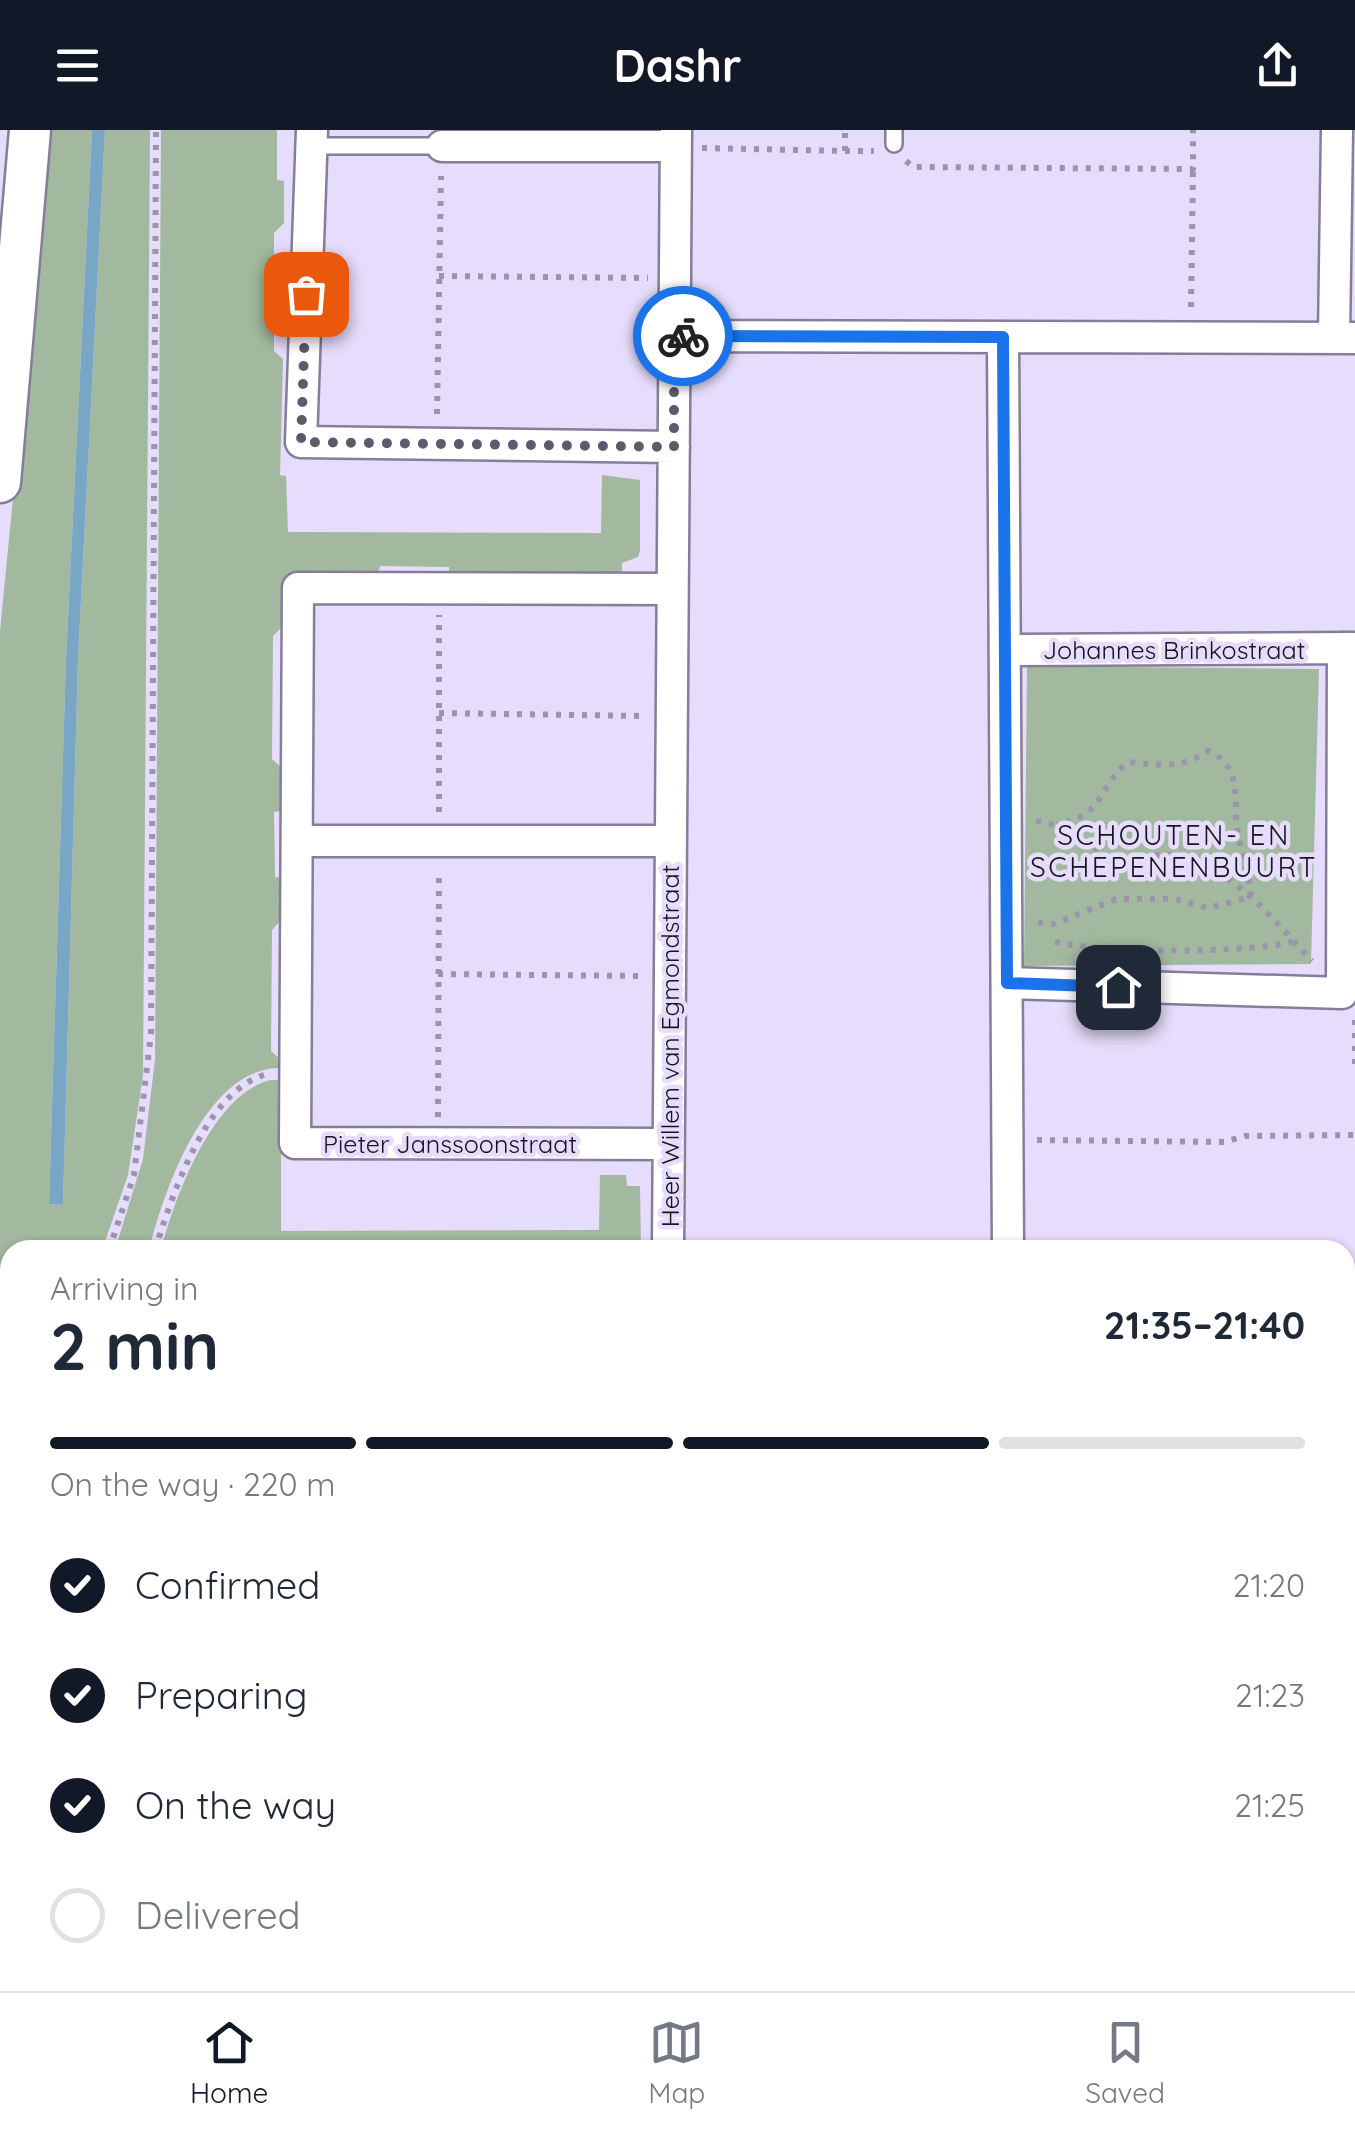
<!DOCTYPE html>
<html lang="en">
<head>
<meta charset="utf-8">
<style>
  body { margin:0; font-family:Quicksand,sans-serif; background:#f2f2f3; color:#1f2937; height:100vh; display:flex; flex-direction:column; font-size:38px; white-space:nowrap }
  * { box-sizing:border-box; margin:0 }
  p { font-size:32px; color:#747a83 }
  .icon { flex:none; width:55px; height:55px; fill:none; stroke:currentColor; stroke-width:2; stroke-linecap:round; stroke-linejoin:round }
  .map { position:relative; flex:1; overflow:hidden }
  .details { position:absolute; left:0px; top:1110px; width:1355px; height:752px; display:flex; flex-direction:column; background:#fff; border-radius:30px 30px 0 0; box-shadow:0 2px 8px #0004 }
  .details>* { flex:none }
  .pin { position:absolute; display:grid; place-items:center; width:85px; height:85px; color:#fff; margin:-42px; border-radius:20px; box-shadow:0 5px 15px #0006 }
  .courier { position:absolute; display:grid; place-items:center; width:100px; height:100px; margin:-50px; border:8px solid #1a73e8; border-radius:50%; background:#fff; color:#222; box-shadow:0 2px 12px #0007 }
  .overview em { font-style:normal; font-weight:800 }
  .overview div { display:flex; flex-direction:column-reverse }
  .overview { display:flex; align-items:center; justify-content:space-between; height:170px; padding:0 50px }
  h1 { font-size:65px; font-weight:800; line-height:75px }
  .bar { display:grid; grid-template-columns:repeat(4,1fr); gap:15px 10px; align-content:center; height:120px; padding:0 50px }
  .bar i { height:12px; border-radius:8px; background:#e0e1e3 }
  .bar .current { background:#111827 }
  .bar p { grid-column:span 4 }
  ol { padding:0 50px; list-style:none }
  li { display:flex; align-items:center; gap:30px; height:110px }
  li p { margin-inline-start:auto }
  li .icon { padding:10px; border-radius:50%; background:#111827; color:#fff; stroke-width:4 }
  li:last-child { color:#747a83 }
  li i { width:55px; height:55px; border:5px solid #e0e1e3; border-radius:50% }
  header { display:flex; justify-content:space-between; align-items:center; height:130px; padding:0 50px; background:#111827; color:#fff; font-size:45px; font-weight:800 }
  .menu { display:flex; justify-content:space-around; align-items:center; height:140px; border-top:2px solid #e0e1e3; background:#fff; font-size:28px; color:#747a83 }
  .menu a { display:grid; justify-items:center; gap:5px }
  .menu .current { color:#111827 }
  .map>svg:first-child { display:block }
  .green { fill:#a2b99f }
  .water { fill:#79a6c4 }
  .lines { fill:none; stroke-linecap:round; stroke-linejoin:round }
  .lane-casing { stroke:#867d99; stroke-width:20 }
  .street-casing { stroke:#867d99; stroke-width:35 }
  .secondary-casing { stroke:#867d99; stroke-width:45 }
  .path { stroke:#9c94ac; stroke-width:6; stroke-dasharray:5 8; stroke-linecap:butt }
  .lane { stroke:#fff; stroke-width:15 }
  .street { stroke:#fff; stroke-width:30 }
  .secondary { stroke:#fff; stroke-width:40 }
  .done { stroke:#5f5a6b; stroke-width:10; stroke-dasharray:0 18 }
  .route { stroke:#1a73e8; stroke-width:12 }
  .labels { text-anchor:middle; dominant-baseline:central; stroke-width:9; stroke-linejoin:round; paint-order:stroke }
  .street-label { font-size:25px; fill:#17141e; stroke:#e6dcfb }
  .neighbourhood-label { font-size:28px; letter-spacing:2.5px; fill:#17141e; stroke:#e6dcfb }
</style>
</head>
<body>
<header><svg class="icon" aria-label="menu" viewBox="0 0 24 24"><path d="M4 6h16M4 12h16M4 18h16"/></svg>Dashr<svg class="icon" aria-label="share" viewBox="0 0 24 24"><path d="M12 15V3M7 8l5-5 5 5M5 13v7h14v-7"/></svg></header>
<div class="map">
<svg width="1355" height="1861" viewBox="0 0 1355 1861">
  <rect width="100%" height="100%" fill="#e6dcfb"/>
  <!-- green -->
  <path class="green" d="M49,0H92L66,529L49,1074L63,1075L78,529L105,0H150L143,945L128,1045L102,1120H10V1297L0,1320V501Z
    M161,0H277V50L284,51V93L274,103V221L283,229L280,345L286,346L288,402L601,403L602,345L640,350V421L638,427L622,433V445L449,444V437L380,436L378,443L293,444L284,450L282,497L273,506L272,629L282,638L281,681L274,682L275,747L281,748V790L272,800L271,921L281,930L280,938C206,938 164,1060 149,1120H115L143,1029L155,929Z
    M1027,536L1319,539L1311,834L1024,836Z
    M270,950H281V1101L599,1100L600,1045H626L627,1056H640L641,1120H161C175,1067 212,965 270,950Z
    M10,1339V1541L0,1559V1362Z
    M10,1567V1852L24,1853L22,1861H0V1585Z
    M1345,1607H1353L1355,1805H1345Z
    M45,1852L152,1853L158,1861H43Z
    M567,1852L570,1861H177L171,1853Z
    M834,1852H1289L1292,1861H829Z
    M579,1853H806L802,1861H582Z"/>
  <!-- water -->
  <path class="water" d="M92,0H105L78,529L63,1075L49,1074L66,529Z"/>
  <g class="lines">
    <defs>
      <path id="lane" d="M894,0V14
        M312,16H442"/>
      <path id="street" d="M312,0L301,312L674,317
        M442,16H676
        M675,206L1355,208
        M1003,207L1008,1120
        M1334,207L1337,0
        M1006,520L1355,518
        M297,711H670
        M1007,853L1342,863L1343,518
        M668,1014L295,1013L298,458L672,459
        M668,1120L676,0
        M1345,1168H1355
        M816,1861L821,1852"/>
      <path id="secondary" d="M0,352L30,0"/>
    </defs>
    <!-- lane casing -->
    <use href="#lane" class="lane-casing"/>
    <!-- street casing -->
    <use href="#street" class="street-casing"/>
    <!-- secondary casing -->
    <use href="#secondary" class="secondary-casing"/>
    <!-- path -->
    <path class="path" d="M702,18L845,21V0
      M845,21H874
      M906,31L913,37L1193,39V0
      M439,146L648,148
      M1191,177L1193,39
      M437,284L441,46
      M439,583L643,586
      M439,682V485
      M1036,691C1068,695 1087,712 1112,731C1133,730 1153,722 1175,726C1233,736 1274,791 1312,831
      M1038,792L1054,794L1116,769H1174L1208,778L1251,767C1249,744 1242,726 1238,704C1232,673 1245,636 1208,621C1181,639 1159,635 1128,632C1099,655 1104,687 1057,694
      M1055,812C1102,823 1248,824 1294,811
      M438,844L642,846
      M1355,890V939
      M438,987L439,740
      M1037,1010L1224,1012L1245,1006L1355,1005
      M109,1120L134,1045L151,904L156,0
      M155,1120C172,1066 205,963 264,945
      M0,1337L10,1317
      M1345,1338H1355
      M0,1562L10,1543
      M1345,1621H1355
      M1345,1811L1355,1813
      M161,1852L166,1861
      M327,1852L337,1861
      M565,1852L573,1861
      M1309,1852L1310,1861
      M58,1861L60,1852"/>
    <!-- lane -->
    <use href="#lane" class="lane"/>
    <!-- street -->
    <use href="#street" class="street"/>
    <!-- secondary -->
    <use href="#secondary" class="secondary"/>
  </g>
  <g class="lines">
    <!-- done -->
    <path class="done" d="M306,164L301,312L674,317V206H683"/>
    <!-- route -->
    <path class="route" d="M683,206L1003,207L1007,853L1118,857"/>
  </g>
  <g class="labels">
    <!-- street labels -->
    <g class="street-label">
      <text x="1174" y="519">Johannes Brinkostraat</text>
      <text transform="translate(669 916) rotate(-90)">Heer Willem van Egmondstraat</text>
      <text x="450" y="1013">Pieter Janssoonstraat</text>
    </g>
    <!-- neighbourhood labels -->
    <g class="neighbourhood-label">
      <text x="1174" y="704">SCHOUTEN- EN<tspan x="1174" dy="32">SCHEPENENBUURT</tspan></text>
    </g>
  </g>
</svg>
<div class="pin" style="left:306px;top:164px;background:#ea580c"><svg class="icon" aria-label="bag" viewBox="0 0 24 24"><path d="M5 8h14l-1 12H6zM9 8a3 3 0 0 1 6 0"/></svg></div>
<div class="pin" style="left:1118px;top:857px;background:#1f2937"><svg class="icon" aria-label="home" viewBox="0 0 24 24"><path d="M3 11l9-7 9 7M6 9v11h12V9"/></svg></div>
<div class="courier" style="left:683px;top:206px"><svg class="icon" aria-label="bike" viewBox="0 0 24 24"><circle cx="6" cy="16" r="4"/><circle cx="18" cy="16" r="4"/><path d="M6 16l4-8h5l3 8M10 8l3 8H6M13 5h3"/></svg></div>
<section class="details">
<div class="overview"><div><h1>2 min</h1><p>Arriving in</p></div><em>21:35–21:40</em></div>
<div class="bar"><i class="current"></i><i class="current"></i><i class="current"></i><i></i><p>On the way · 220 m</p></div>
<ol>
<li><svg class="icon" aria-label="check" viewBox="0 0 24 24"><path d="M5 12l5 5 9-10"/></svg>Confirmed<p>21:20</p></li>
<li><svg class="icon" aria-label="check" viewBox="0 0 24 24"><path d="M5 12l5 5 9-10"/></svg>Preparing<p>21:23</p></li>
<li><svg class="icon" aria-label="check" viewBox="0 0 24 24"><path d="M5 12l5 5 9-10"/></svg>On the way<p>21:25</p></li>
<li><i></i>Delivered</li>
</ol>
</section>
</div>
<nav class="menu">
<a class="current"><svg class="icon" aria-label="home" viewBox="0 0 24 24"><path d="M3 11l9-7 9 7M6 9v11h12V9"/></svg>Home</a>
<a><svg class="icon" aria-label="map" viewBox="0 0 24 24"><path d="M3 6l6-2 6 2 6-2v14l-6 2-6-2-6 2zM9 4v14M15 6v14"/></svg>Map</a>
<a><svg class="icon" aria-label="saved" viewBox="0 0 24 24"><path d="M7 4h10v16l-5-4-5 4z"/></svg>Saved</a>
</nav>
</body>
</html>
